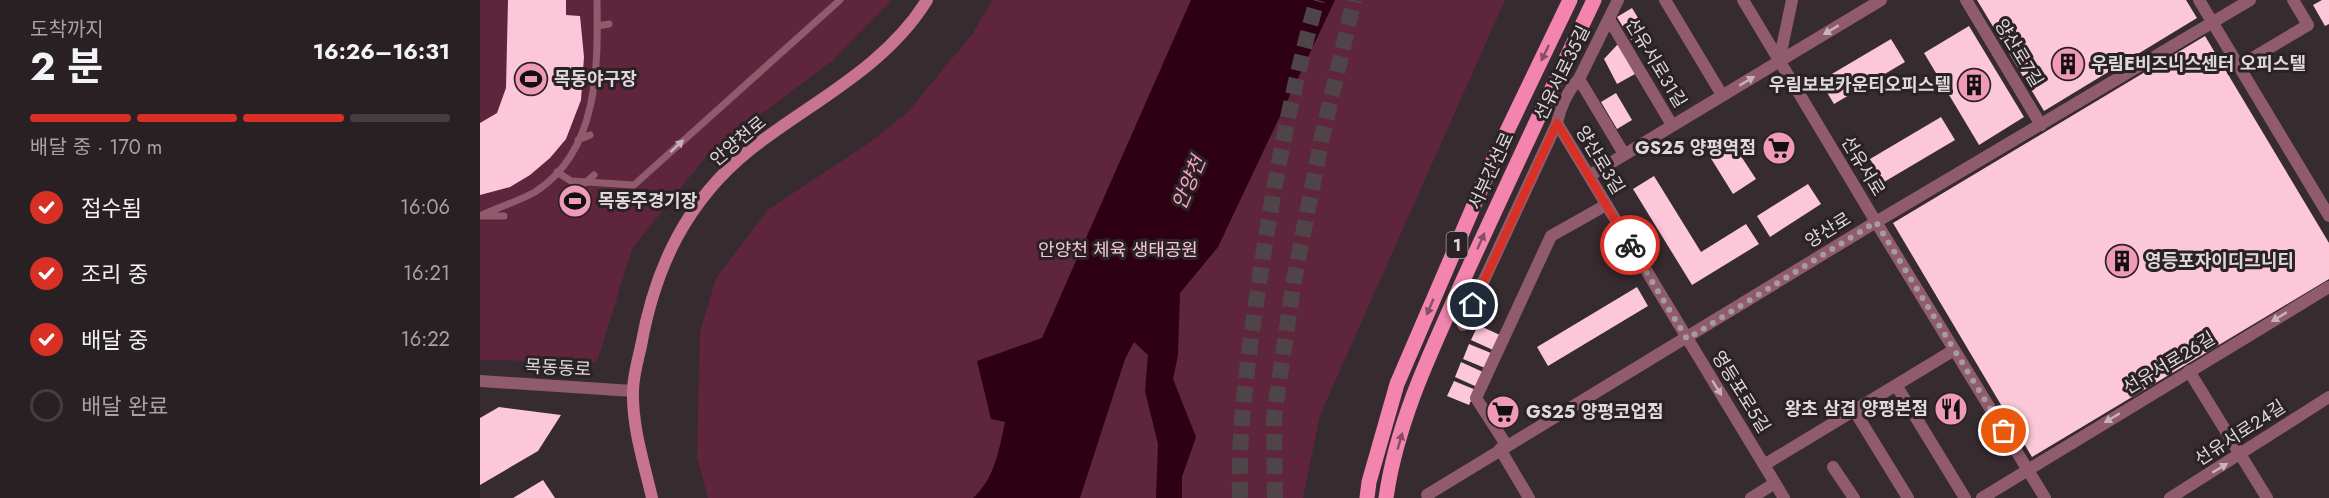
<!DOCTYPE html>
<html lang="ko">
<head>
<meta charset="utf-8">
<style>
  body { margin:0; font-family:Jost,"Noto Sans KR",sans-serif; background:#30282b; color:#f1f3f6; height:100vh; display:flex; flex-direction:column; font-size:22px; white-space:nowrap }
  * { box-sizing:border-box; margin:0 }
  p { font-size:20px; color:#a5a3a6 }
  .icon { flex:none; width:33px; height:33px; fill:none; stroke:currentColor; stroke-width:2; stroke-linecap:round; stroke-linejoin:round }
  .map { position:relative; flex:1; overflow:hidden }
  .details { display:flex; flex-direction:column; background:#282023; width:480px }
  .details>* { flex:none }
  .pin { position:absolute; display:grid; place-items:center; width:51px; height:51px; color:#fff; margin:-26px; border:3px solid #fff; border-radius:50%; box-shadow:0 2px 6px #0007 }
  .courier { position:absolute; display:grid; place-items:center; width:60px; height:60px; margin:-30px; border:4px solid #d93025; border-radius:50%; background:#fff; color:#222; box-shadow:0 2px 8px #0007 }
  .head em { font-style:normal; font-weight:700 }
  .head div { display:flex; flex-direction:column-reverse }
  .head { display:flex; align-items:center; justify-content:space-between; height:102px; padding:0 30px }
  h1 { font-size:39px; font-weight:700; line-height:45px }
  .bar { display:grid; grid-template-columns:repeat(4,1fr); gap:9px 6px; align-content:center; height:72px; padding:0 30px }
  .bar i { height:8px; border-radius:4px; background:#443e41 }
  .bar .selected { background:#d93025 }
  .bar p { grid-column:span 4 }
  ol { padding:0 30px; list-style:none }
  li { display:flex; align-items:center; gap:18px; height:66px }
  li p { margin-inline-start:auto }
  li .icon { padding:6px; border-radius:50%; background:#d93025; color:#fff; stroke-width:4 }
  li:last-child { color:#a5a3a6 }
  li i { width:33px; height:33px; border:3px solid #443e41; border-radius:50% }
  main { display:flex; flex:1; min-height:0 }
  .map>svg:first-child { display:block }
  .green { fill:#5f253c }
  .water { fill:#2d0013 }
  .building { fill:#fcc7d8 }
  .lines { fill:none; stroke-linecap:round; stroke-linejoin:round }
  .trunk-tunnel { stroke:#4f4549; stroke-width:16; stroke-dasharray:16 8; stroke-linecap:butt }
  .service { stroke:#915b6e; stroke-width:7 }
  .minor { stroke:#915b6e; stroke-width:12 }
  .tertiary { stroke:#915b6e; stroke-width:12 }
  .secondary { stroke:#c87391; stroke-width:12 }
  .primary { stroke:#f384ad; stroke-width:15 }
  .oneway { fill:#c8b3ba }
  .oneway2 { fill:#854e62 }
  .done { stroke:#a49c9f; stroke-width:6; stroke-dasharray:0 10.8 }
  .route { stroke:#d93025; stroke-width:8 }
  .labels { text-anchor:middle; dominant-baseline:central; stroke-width:6; stroke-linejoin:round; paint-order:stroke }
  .shield { fill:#2b2225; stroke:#a9a2a4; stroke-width:1.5 }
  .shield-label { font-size:16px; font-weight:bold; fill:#dfd9db }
  .street-label { font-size:18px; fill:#dfd9db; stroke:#2b2225 }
  .poi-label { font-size:18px; font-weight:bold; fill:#dfd9db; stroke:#2b2225; text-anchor:start }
  .park-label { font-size:18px; fill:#f4c7d5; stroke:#2b2225 }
  .water-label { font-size:20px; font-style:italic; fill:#faa3c1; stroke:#2b2225 }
</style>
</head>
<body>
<main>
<section class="details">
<div class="head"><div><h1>2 분</h1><p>도착까지</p></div><em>16:26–16:31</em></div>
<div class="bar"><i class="selected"></i><i class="selected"></i><i class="selected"></i><i></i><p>배달 중 · 170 m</p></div>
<ol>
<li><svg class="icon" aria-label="check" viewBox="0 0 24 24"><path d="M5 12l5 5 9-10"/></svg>접수됨<p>16:06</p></li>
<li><svg class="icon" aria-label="check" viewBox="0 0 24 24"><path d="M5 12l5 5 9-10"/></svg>조리 중<p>16:21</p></li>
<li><svg class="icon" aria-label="check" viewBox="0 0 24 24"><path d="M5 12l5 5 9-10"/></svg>배달 중<p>16:22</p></li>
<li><i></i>배달 완료</li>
</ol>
</section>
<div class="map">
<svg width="1849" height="498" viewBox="0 0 1849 498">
  <rect width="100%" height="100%" fill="#362b2f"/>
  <!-- green -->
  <path class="green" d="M0,0H412L353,60L228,154L152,249L117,362L0,360Z
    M512,0H1025L840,415L823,498H228L217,457L220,332L236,278L289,209L386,145L427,113L493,33Z"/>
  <!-- water -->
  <path class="water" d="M711,0H855L738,247L700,293L698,355L693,379L716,437L702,477V498H676L678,444L665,391L668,355L654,342L645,359L600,498H493C515,478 519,450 525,422L511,419L497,361L562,338Z"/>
  <!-- building -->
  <path class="building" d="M28,0H86V15L100,16L104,57L101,100L86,139L70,158L50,175L30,187L0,195V123L17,113L26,88Z
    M1497,0H1706L1717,18L1564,111Z
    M1842,0H1849V24L1845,26L1833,5Z
    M1152,8L1166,31L1151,40L1137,17Z
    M1489,26L1544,117L1499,145L1444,53Z
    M1725,36L1849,243V279L1552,457L1413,223Z
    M1411,39L1425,62L1354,104L1340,81Z
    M1138,44L1155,74L1137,84L1124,59Z
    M1136,93L1152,120L1137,129L1121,102Z
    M1461,117L1475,140L1404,182L1390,159Z
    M1249,138L1276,179L1253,194L1227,152Z
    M1174,176L1221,252L1266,224L1279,244L1212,285L1153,189Z
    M1328,184L1341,204L1290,237L1277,216Z
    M1157,287L1168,306L1068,366L1057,347Z
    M998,325L1020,335L1013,350L991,340Z
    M989,344L1011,353L1005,368L983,359Z
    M981,362L1003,372L997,387L975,377Z
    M974,381L996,390L989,405L967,396Z
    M19,407L81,415L58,451L0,485V418Z
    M63,480L75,498H33Z"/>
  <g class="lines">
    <!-- trunk-tunnel -->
    <path class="trunk-tunnel" d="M760,498C758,423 769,350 780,276C794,183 811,91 837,0
      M795,498L794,416L814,280L842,137L874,0"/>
    <!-- service -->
    <path class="service" d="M117,26L129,24
      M98,140L110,135
      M77,172L91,181L154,185L360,0
      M105,183L114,175
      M0,216C18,207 37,202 55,192C119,151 118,67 117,0
      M3,216H24"/>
    <!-- minor -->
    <path class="minor" d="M1185,0L1242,95
      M1263,0L1396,222
      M1486,0L1561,125
      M1719,0L1849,216
      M1129,19L1192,125
      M1299,62L1312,0
      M1759,66L1828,25L1813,0
      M1099,79L1144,154
      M1077,123L1304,498
      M1109,176L1401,0
      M983,325L1077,123C1080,108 1088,90 1099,79L1138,0
      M1709,371L1787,498
      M1416,385L1485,498
      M1374,410L1428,498
      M1027,446L996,398L1071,236L1126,205
      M1020,449L1049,498
      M1284,465L1474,350
      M1353,467L1374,498
      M1271,498L1295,483
      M1502,498L1849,287
      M1690,498L1849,397"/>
    <!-- tertiary -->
    <path class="tertiary" d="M1396,222L1565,498
      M0,381L153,391
      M947,495L1396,222L1770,0"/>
    <!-- secondary -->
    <path class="secondary" d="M172,498C164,463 152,427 153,391C153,376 158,360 161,346C175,267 207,200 271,149C331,102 405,68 447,0"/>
    <!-- primary -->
    <path class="primary" d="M887,498L889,482L917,384L1016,154L1090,0
      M906,498C917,420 953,347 985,276C1027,184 1070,92 1114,0"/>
  </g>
  <!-- one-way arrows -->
  <defs><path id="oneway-solid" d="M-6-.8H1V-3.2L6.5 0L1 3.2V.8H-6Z" transform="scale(1.5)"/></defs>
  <g class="oneway">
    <use href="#oneway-solid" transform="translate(1351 30) rotate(149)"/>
    <use href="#oneway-solid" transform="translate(1267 81) rotate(-31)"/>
    <use href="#oneway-solid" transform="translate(197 146) rotate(-43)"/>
    <use href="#oneway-solid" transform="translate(1799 317) rotate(149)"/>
    <use href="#oneway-solid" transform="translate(1237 388) rotate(58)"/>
    <use href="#oneway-solid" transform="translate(1632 418) rotate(149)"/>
    <use href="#oneway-solid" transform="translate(1740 468) rotate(-31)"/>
  </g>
  <g class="oneway2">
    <use href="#oneway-solid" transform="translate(1065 53) rotate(116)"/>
    <use href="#oneway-solid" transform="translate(1001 241) rotate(-66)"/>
    <use href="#oneway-solid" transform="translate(950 307) rotate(113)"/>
    <use href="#oneway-solid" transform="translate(920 441) rotate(-74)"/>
  </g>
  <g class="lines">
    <!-- done -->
    <path class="done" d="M1150,245L1207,339L1396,222L1524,431"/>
    <!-- route -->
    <path class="route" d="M993,305L1077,123L1150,245"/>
  </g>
  <!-- icons -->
  <defs>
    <symbol id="building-disc" viewBox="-11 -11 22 22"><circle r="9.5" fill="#f09ab7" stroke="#2b2225"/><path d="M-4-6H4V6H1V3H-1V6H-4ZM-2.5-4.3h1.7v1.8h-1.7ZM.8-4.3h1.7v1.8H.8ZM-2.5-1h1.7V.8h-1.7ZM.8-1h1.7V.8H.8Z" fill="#111"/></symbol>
    <symbol id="stadium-disc" viewBox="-11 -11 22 22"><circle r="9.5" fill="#f09ab7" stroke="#2b2225"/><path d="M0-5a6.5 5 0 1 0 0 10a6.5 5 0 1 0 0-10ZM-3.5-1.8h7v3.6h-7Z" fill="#111"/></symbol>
    <symbol id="supermarket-disc" viewBox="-11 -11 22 22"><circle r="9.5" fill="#f09ab7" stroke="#2b2225"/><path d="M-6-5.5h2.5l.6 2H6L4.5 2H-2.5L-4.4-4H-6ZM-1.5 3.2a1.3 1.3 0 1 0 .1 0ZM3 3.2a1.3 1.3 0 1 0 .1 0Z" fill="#111"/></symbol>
    <symbol id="restaurant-disc" viewBox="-11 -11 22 22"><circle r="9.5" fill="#f09ab7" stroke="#2b2225"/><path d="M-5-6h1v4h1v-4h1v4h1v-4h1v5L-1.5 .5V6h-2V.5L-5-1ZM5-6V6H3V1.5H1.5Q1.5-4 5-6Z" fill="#111"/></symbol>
  </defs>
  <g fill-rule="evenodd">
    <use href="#building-disc" x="1569" y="45" width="38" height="38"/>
    <use href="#stadium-disc" x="32" y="60" width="38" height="38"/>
    <use href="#building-disc" x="1475" y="66" width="38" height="38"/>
    <use href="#supermarket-disc" x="1280" y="129" width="38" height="38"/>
    <use href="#stadium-disc" x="76" y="182" width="38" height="38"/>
    <use href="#building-disc" x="1623" y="242" width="38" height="38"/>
    <use href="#restaurant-disc" x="1452" y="390" width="38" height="38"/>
    <use href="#supermarket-disc" x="1004" y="393" width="38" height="38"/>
  </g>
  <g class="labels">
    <!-- shield labels -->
    <rect class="shield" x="966.5" y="232" width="21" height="26" rx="4.5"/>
    <g class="shield-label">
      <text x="977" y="245">1</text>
    </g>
    <!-- street labels -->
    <g class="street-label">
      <text transform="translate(1539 53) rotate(59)">양산로7길</text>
      <text transform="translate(1176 63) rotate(59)">선유서로31길</text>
      <text transform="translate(1082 73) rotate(-64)">선유서로35길</text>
      <text transform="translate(258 141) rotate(-40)">안양천로</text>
      <text transform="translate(1120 160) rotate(59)">양산로3길</text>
      <text transform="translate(1383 166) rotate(59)">선유서로</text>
      <text transform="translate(1011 171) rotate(-65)">서부간선로</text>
      <text transform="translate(1348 230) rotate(-32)">양산로</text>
      <text transform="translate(1689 363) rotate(-31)">선유서로26길</text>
      <text transform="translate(78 368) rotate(3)">목동동로</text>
      <text transform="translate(1261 392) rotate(58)">영등포로5길</text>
      <text transform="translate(1760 433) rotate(-33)">선유서로24길</text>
    </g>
    <!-- poi labels -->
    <g class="poi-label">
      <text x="1611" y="64">우림E비즈니스센터 오피스텔</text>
      <text x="74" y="79">목동야구장</text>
      <text x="1471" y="85" text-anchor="end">우림보보카운티오피스텔</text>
      <text x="1276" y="148" text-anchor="end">GS25 양평역점</text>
      <text x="118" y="201">목동주경기장</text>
      <text x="1665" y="261">영등포자이디그니티</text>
      <text x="1448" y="409" text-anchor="end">왕초 삼겹 양평본점</text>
      <text x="1046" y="412">GS25 양평코업점</text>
    </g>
    <!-- park labels -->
    <g class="park-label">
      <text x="638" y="250">안양천 체육 생태공원</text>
    </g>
    <!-- water labels -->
    <g class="water-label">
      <text transform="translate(709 183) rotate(-67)">안양천</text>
    </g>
  </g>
</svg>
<div class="pin" style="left:1524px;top:431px;background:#ea580c"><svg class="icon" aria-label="bag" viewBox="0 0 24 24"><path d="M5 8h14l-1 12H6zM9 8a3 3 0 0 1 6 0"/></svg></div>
<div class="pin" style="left:993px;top:305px;background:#1f2937"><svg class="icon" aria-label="home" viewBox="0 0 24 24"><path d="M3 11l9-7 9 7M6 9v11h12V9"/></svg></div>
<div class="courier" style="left:1150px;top:245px"><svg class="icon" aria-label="bike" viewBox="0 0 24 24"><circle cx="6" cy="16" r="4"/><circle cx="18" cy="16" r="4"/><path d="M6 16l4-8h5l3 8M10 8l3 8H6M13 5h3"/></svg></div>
</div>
</main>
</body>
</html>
